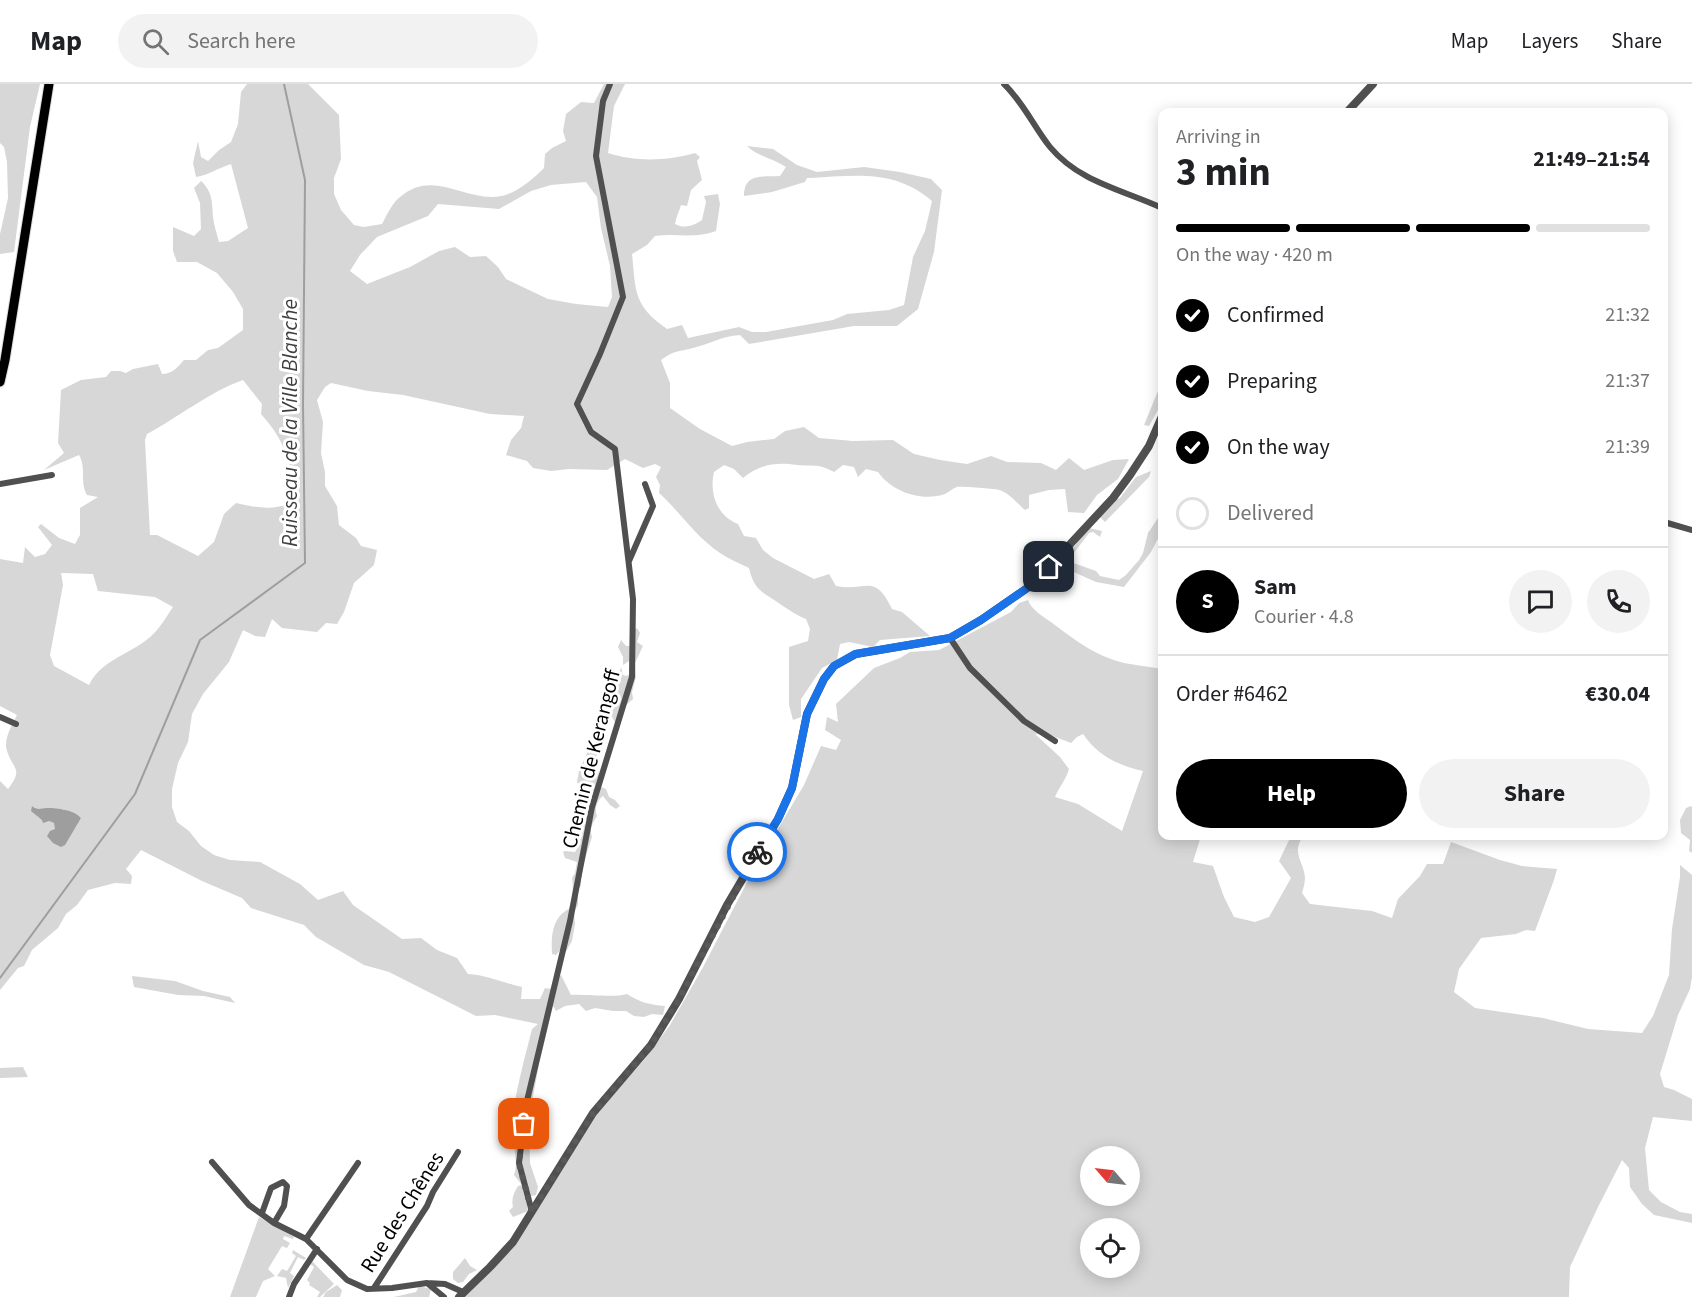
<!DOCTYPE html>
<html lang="en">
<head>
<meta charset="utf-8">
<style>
  body { margin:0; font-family:"Source Sans 3",sans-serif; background:#f2f2f2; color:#202124; height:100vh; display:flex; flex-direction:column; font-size:22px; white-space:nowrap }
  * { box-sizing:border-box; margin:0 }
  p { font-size:20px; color:#757577 }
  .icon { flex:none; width:33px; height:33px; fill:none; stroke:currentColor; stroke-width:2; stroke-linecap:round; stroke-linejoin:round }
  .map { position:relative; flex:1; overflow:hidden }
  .panel { position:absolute; left:1158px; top:24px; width:510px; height:732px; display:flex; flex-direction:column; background:#fff; border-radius:12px; box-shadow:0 3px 15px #0003 }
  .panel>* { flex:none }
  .needle { width:39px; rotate:298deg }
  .fabs { position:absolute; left:1080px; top:1062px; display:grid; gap:12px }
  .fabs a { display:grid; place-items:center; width:60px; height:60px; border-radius:50%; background:#fff; box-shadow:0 3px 15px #0003; font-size:30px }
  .pin { position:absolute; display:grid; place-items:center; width:51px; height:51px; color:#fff; margin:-26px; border-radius:12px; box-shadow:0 3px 9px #0006 }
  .courier { position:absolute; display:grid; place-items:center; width:60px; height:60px; margin:-30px; border:4px solid #1a73e8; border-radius:50%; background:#fff; color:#222; box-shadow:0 2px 8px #0007 }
  .overview em { font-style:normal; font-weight:700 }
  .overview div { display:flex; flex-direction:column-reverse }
  .overview { display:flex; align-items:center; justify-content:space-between; height:102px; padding:0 18px }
  h1 { font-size:39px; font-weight:700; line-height:45px }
  .bar { display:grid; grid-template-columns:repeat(4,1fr); gap:9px 6px; align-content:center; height:72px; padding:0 18px }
  .bar i { height:8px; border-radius:4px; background:#e0e0e0 }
  .bar .active { background:#000 }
  .bar p { grid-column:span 4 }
  .line { display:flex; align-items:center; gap:15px; padding:0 18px; border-top:2px solid #e0e0e0 }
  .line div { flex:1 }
  .round { display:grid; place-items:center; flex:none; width:63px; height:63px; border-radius:32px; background:#f2f2f2 }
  ol { padding:0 18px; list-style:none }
  li { display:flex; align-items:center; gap:18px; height:66px }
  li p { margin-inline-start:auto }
  li .icon { padding:6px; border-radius:50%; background:#000; color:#fff; stroke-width:4 }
  li:last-child { color:#757577 }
  li i { width:33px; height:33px; border:3px solid #e0e0e0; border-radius:50% }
  .primary-button { display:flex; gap:12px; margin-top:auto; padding:12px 18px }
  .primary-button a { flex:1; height:69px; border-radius:36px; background:#000; color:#fff; font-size:24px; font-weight:700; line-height:69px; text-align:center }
  .primary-button a+a { background:#f2f2f2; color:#202124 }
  header { display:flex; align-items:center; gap:36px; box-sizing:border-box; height:84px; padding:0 30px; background:#fff; border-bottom:2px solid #e0e0e0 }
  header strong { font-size:28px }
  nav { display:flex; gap:33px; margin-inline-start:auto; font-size:21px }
  .search { width:420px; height:54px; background:#f2f2f2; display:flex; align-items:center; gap:15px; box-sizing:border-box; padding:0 21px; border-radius:33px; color:#757577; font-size:22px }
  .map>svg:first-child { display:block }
  .green { fill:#d7d7d7; fill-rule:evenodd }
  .water { fill:#9e9e9e }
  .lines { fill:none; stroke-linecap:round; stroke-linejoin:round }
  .stream { stroke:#9e9e9e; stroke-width:2 }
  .primary-casing { stroke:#dbdbdb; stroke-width:11 }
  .minor { stroke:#505050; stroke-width:6 }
  .tertiary { stroke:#505050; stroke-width:8 }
  .primary { stroke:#000; stroke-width:9 }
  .done { stroke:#595959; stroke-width:6; stroke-dasharray:0 10.8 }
  .route { stroke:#1a73e8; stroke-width:8 }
  .labels { text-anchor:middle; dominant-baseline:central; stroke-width:6; stroke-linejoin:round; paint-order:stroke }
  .street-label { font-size:21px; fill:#000; stroke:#fff }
  .water-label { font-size:22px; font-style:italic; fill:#3f3f3f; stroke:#fff }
</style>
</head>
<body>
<header>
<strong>Map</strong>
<div class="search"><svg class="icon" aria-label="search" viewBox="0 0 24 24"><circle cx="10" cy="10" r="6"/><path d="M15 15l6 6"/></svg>Search here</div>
<nav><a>Map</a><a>Layers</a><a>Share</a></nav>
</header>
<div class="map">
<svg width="1692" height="1213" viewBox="0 0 1692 1213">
  <rect width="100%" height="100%" fill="#fff"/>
  <!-- green -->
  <path class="green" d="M0,0H40L30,43L14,168L0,170V150L8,114L7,78L4,63L0,59Z
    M247,0H308L339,31L341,75L334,94V110L341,126L354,141L364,143L382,140C387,131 392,119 400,113C434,84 465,119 502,112C518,108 532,96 544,84L545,70L552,64L566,57L563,47L566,30L581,18L594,19L604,0H625L614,22L608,69C635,78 668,77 695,69L700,73L697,77L702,96L691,106L687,122L681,121C679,128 676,133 675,140C685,145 693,142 702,136L706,118L704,112L718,110L720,120L716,147C695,155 676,149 655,152L647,161L632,170C636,208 633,221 667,245L682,241L688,254L739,243L752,248H766L833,236L847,230L889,226L904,221L913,173L925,147L932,117C894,84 854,92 807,94L805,98L772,108L744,112C744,89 762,93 780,92L786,83C774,75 757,72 747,62L773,65L797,81L817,88L864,83L900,88L931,95L942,106L934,168L918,225L897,242H854L749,260L740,251C721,252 710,260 693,264C678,268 675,266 661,276L670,299V324L700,345L732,362L747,358L774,355L785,347L804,343L819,354L853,357L893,356L914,370L940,376L967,380L991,372L1007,378L1041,379L1056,386L1069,374L1084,386L1113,376L1129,375L1118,395L1097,411L1084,429L1068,428L1065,405L1049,406L1029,411V424L1025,426C1018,420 1008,408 999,406C996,405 959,402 957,403C953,404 949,408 945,410C922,418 892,408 878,388L866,385L858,393L854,383L843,381L834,388C818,379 815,383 797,381C776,378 760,380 743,394L734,385L724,381L714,388C709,409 717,432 738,440L744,452L756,454L763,466L773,474L814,495L829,490L836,502C867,508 874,488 892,525L902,528L930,552L880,556L873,563L849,558L840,560L837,576L822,584L801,615V633L793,636L789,621V563L808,557L810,545L806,535C796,531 789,526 780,520C762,508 754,506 749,484C739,479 729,475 720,469C696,453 680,428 659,409L660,401L656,393L661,383L655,380L643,384L625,375L607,386L569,385L551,387L533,384L527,377L506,371L511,356L521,344L524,332L490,330L403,311L368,307L331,299L325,303L317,316L323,338L321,369L325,388V402L337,422L339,441L356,454L361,462L377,466L374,481L354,499L344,528L337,540L326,539L317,548L282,544L272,535L265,553L255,552L243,546L229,578L203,610L192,630L188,658L178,679L172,705V723L177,738L189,747L201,762L214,771L230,776L260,778L300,800L318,816L343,807L353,821L402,855L421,854L437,866L457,874L468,890C487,891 503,899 522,903L521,915H540L545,904L550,905L561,891L571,911C586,910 616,914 627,910C639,918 650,921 665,922L663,931L652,930L644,933L634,932L626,927H613L595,924L586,927L579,920L565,922L556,927L553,922L539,980L529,1035L530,1079L538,1103L536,1111L531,1112L527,1121L528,1127L513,1133L509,1127L513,1123C511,1115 514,1108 518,1102L522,1101L514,1091C520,1074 510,1057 512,1040C515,1008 524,977 532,945L538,940L495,931L476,932L389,888L364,881L316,853L304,841L251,824L242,814L202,797L141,766L126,785L132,792L131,800L115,799L88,806L77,821L66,830L58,844L32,866L24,882L18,884L0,906V697L8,705C24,684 13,686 7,667C3,656 12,641 17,631L0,622V475L23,479L25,463L35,473L45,470L52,461L38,443L41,440L59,454L75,460L80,451V424L98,413L87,411C79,397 87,385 79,371L44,386L64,369L58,359L61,306L81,296L106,293L111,287H120L126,289L133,285L158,280L162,290C172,290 178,283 184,276H196L208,266L218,264L243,246V225L233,208L217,189L197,178H177L173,167V143L194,152L201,145L200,119L194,104L201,97C213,108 212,119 213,133C214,142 217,150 219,158L228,157L248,144L231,80C218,84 209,91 196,93L193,79L198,57L201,73L208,77L219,66L231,58L238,40L241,8ZM586,98L597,113L601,144L610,182L612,213L608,223L576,220L548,215L506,195L498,183L486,172L470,173L455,163L439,167L410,183L367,200L350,187L360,171L377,153L428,132L438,120L499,125L531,107L551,101ZM243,296L262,320L261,330C286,358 293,381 293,418C272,427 259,424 236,419L224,430L214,458L198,472L157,451H150L145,356L147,350C179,333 209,308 243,296ZM61,489L93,490L98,507L155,513L173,523C165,535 157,549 145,557C125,572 101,577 89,601L54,582L50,571L63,501ZM32,722L37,725H63L81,734L77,739L55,745V739L38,733Z
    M1162,297V319L1149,342L1144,341Z
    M1151,387L1149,393L1105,438L1100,433L1115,416L1120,414L1136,393Z
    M1162,428V447L1151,468L1124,503L1096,498L1058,481V477L1064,475C1065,468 1067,464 1075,462L1080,453L1089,444L1102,447L1100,453L1093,448L1089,449L1068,477L1096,487L1100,492L1119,496L1126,491L1139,476L1143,469L1148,449Z
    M1028,516C1031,525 1042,532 1051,538C1075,556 1099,575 1130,580C1140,582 1152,583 1162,585V752H1201L1193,778L1213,782L1224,813L1234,833L1255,838L1269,833L1291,794L1279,777L1291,752H1303C1291,770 1304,777 1305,794C1305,799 1303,805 1302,809L1310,820L1372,827L1392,834L1398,815L1420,792L1427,780H1443L1451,758L1500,776L1522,782L1557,785L1554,796L1535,847L1526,846L1516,850L1481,854L1459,885L1454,908L1475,924L1543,934L1588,945L1642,949L1653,932L1669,891L1672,845L1680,793V781L1692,791V893L1690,905L1678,931L1660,990L1664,1003L1674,1006L1692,1015V1037L1653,1033L1645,1064L1649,1106L1661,1118L1680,1128L1692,1130V1139L1654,1131L1642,1120L1630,1103L1629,1084L1622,1076L1598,1123L1570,1183L1569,1213H464L492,1184L594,1032L644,976L670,941L702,885L754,785L804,701L821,662L836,666L841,656L825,646L827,633L838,638L836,620L874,584L900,574L910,568L939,566L1011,528L1019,519ZM1035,650L1050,651L1071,659L1077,653L1083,650C1097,671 1119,682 1143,687L1122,747L1078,720L1055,713C1059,703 1066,696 1069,685L1060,673ZM1090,1072H1130V1112H1090ZM1090,1144H1130V1184H1090Z
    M637,544L640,549L637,558L643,562L635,579L636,593L632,608L633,615L625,622L616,640L612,633L608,634L604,622L609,620V614L614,605L612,600L617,596L621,583L623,591L626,592L630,590L631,579L629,577L623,581V573L618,563L621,556L626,562H630V548Z
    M604,640C605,657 598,656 597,668C595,679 600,692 601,703L606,705L609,713L615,716L620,722L616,725L610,721L603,712C597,716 594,725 597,732C593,739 589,744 592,753C587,769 581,784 581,802L578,805V821L574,828L575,840L572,857L565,869L560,866L556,871L552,870C551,853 552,833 569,825C572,815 574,805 572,794L575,789L577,778L565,774L563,768L565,767L575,768L578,763L579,754L574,749C574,742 573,734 575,727C577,719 582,715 583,707L577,698L579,687L600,641Z
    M1691,722L1692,723V769L1689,767L1690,756L1681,749L1680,736L1686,724Z
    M132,892L175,897L203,907L230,913L235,919L204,912L178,911L134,903Z
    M23,983L28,993L0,994V984Z
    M259,1133L294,1153L293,1155L284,1152L283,1155L290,1159L287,1164L282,1162L268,1185L275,1192L263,1197L256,1213H230Z
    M293,1166L306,1174L304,1176L298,1173L290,1189L294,1192L288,1204L286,1194L277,1192L282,1185L287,1187L296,1172L292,1169Z
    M465,1174L470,1182L477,1186L469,1190L463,1198L458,1199L453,1195V1188Z
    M312,1177L334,1200L320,1213H317L320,1208L309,1201L310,1199L307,1196L314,1183L310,1180Z
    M337,1201L342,1206L340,1213H323L326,1208Z
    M419,1202L431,1205L429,1213H394L416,1208Z"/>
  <!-- water -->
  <path class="water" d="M32,722C39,727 40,724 47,724C58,724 74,726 81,734L65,761L61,763L53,759L47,752L50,747L55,745L54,739L49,737L43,739L42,736L31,727Z"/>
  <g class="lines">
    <!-- stream -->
    <path class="stream" d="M0,894L135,710L200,556L305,479L303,321L305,96L284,0"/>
    <defs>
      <path id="primary" d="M0,298L5,276L49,0"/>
    </defs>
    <!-- primary casing -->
    <use href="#primary" class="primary-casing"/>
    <!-- minor -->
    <path class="minor" d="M1004,0C1023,18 1034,43 1050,63C1079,98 1123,106 1162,124
      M0,400L52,391
      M1664,438L1692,446
      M629,477L653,422L645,400
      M950,554L970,584L1024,637L1055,657
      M0,633L16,640
      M212,1078L249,1121L274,1139L306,1155L347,1196L367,1205L392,1204L427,1199
      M532,1128L519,1079L526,1021L570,837L592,723L632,593L633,515L615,365L591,348L577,320L600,270L623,213L596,72L603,17L610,0
      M262,1129L271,1104L283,1098L287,1102L284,1122L274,1139
      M306,1155L358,1079
      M374,1204L427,1122L433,1108L458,1068
      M289,1213L294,1200L317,1165
      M444,1213L427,1199L445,1200L463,1208"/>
    <!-- tertiary -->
    <path class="tertiary" d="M1347,28L1373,0
      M459,1213L490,1183L513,1158L593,1029L651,961L679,915L727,821L778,735L792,704L807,630L824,595L834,582L856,570L950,554L981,536L1033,500L1113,414L1130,391L1149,362L1162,332"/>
    <!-- primary -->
    <use href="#primary" class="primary"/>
  </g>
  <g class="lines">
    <!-- done -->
    <path class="done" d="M524,1040L519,1080L532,1128L593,1029L651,961L679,915L757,768"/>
    <!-- route -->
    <path class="route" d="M757,768L778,735L792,704L807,630L824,595L834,582L855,570L950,554L981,536L1033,500L1049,483"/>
  </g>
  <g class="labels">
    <!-- street labels -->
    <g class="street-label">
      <text transform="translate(591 675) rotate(-76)">Chemin de Kerangoff</text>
      <text transform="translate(402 1128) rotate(-58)">Rue des Chênes</text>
    </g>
    <!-- water labels -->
    <g class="water-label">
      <text transform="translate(290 339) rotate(-90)">Ruisseau de la Ville Blanche</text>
    </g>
  </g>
</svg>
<div class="fabs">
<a><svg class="needle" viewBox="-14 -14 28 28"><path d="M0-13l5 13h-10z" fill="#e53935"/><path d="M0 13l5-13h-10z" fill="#757577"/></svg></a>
<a><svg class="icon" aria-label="locate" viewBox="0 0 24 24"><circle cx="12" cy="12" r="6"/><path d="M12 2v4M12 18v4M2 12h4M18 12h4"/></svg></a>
</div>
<div class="pin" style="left:524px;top:1040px;background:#ea580c"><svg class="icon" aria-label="bag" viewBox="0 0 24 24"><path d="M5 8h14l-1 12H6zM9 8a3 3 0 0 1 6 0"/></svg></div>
<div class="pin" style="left:1049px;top:483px;background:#1f2937"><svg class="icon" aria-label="home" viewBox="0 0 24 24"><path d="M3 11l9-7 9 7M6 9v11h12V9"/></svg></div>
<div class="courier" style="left:757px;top:768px"><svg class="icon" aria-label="bike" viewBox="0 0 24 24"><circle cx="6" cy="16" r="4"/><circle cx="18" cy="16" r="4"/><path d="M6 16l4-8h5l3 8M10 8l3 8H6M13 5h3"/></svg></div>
<section class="panel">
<div class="overview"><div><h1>3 min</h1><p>Arriving in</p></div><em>21:49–21:54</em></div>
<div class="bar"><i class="active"></i><i class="active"></i><i class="active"></i><i></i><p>On the way · 420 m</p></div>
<ol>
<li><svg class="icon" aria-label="check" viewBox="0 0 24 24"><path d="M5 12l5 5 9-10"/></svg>Confirmed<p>21:32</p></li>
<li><svg class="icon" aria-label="check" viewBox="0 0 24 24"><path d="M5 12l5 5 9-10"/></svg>Preparing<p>21:37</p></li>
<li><svg class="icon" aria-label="check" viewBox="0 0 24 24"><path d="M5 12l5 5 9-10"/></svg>On the way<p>21:39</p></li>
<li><i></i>Delivered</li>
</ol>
<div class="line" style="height:108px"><b class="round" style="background:#000;color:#fff">S</b><div><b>Sam</b><p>Courier · 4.8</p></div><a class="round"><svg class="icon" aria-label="chat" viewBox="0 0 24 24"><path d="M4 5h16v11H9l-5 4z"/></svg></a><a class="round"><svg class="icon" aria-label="phone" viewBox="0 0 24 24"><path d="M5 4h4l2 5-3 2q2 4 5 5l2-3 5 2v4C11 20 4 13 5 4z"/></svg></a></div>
<div class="line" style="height:78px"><div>Order #6462</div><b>€30.04</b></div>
<div class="primary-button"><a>Help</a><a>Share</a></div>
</section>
</div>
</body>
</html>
